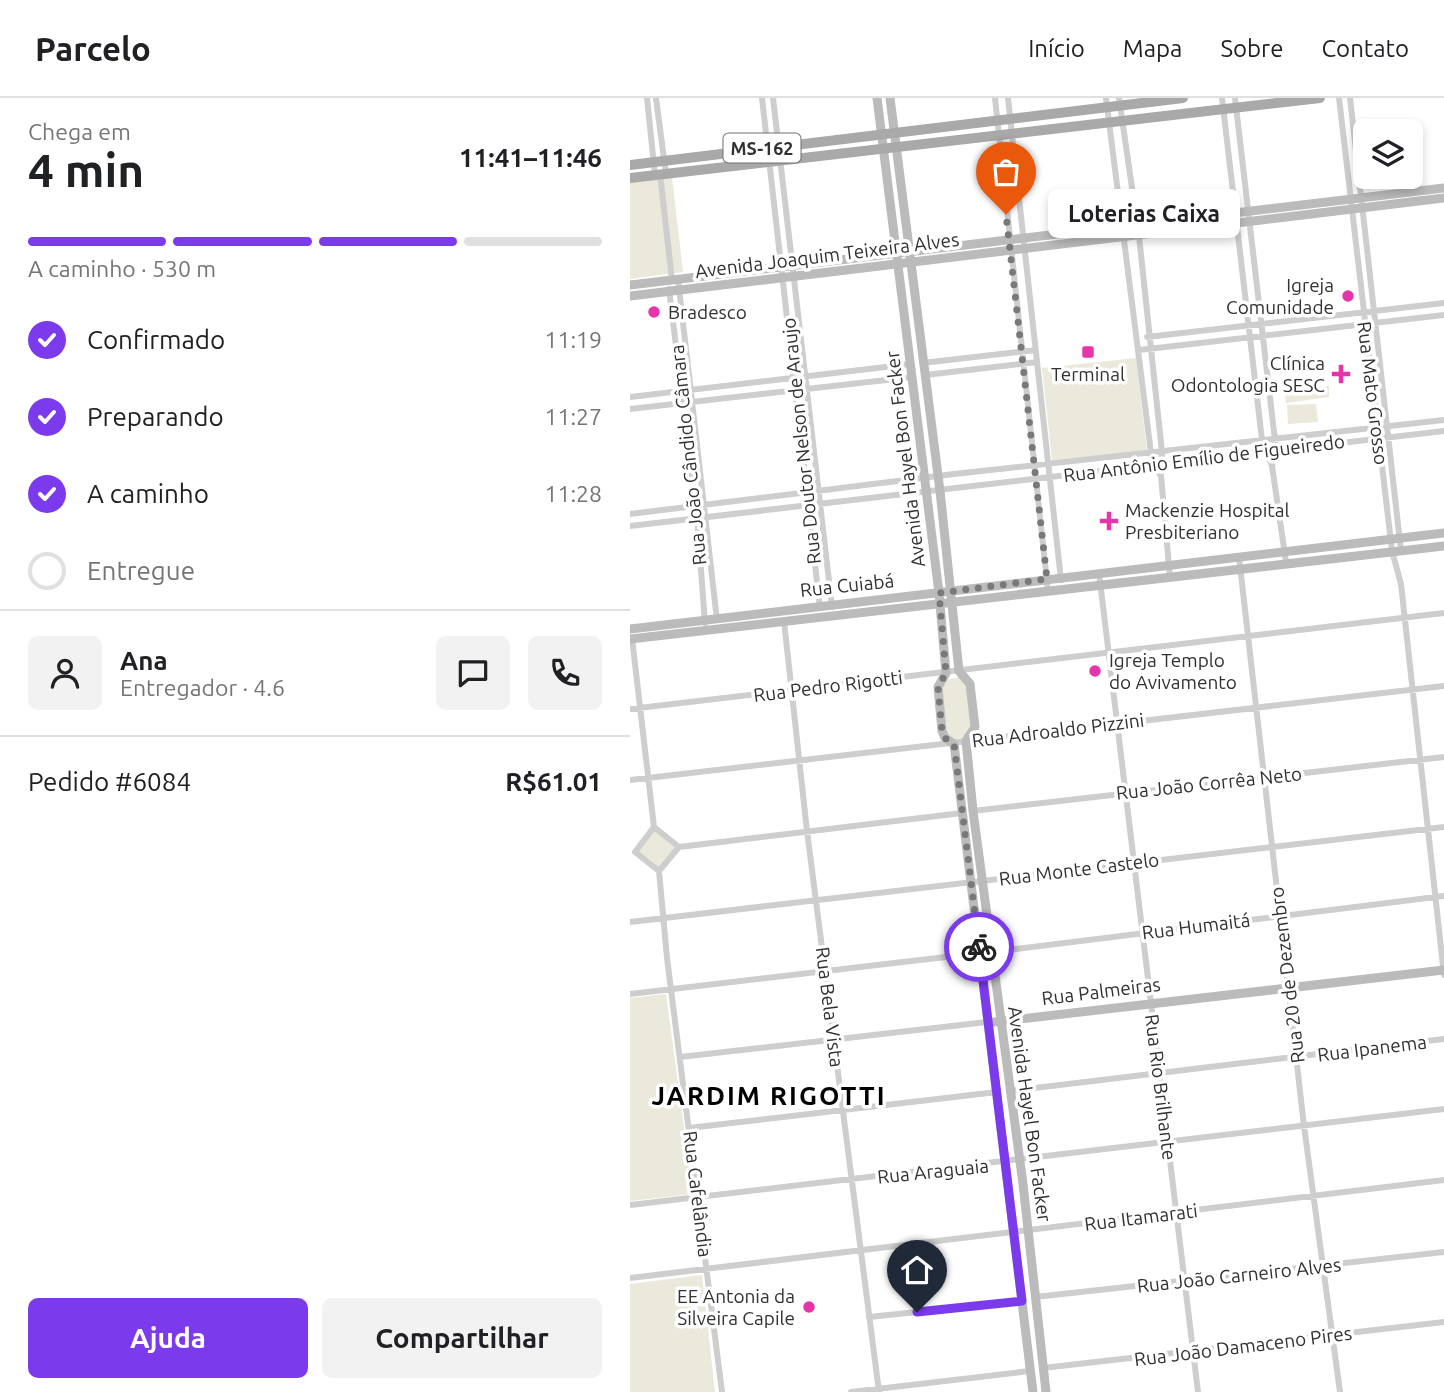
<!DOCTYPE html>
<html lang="pt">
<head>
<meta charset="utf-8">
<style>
  body { margin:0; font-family:Ubuntu,sans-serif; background:#f2f2f2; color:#202124; height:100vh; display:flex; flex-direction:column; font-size:26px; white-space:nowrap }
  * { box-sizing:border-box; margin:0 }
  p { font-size:23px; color:#757577 }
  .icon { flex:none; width:38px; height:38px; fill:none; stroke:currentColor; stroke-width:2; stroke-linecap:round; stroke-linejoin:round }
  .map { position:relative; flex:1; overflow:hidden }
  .details { display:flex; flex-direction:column; background:#fff; width:630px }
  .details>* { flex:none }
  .tools { position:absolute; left:723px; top:21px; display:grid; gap:14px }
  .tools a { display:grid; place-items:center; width:70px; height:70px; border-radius:10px; background:#fff; box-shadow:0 4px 10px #0003; font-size:35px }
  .pin { position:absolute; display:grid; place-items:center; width:60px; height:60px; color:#fff; margin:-72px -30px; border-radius:50% 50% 50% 0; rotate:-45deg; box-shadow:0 0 7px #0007 }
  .pin .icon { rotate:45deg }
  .courier { position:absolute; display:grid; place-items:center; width:70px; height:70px; margin:-35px; border:5px solid #7c3aed; border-radius:50%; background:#fff; color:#222; box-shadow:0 2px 9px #0007 }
  .bubble { position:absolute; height:49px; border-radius:10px; background:#fff; box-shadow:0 4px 10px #0003; font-size:23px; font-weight:700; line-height:49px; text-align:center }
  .overview em { font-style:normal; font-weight:700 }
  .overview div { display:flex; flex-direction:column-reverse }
  .overview { display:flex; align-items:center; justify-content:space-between; height:119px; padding:0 28px }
  h1 { font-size:46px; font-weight:700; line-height:52px }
  .bar { display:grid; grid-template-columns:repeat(4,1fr); gap:10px 7px; align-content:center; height:84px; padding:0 28px }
  .bar i { height:9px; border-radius:5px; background:#e0e0e0 }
  .bar .current { background:#7c3aed }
  .bar p { grid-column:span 4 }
  .line { display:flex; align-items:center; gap:18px; padding:0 28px; border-top:2px solid #e0e0e0 }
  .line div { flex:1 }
  .round { display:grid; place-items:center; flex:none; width:74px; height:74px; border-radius:10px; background:#f2f2f2 }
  ol { padding:0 28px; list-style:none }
  li { display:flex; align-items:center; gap:21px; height:77px }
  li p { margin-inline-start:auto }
  li .icon { padding:7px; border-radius:50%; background:#7c3aed; color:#fff; stroke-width:4 }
  li:last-child { color:#757577 }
  li i { width:38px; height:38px; border:4px solid #e0e0e0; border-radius:50% }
  .button { display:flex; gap:14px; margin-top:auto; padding:14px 28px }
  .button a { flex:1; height:80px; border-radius:10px; background:#7c3aed; color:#fff; font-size:28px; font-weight:700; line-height:80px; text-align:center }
  .button a+a { background:#f2f2f2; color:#202124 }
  header { display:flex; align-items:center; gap:42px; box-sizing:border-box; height:98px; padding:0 35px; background:#fff; border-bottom:2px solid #e0e0e0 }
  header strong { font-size:33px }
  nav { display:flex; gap:38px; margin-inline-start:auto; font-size:24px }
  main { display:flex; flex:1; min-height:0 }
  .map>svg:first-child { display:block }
  .green { fill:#eae9dc }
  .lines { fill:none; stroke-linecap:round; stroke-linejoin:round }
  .street { stroke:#cecece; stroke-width:6 }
  .secondary { stroke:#bbb; stroke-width:9 }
  .primary { stroke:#a9a9a9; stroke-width:10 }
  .done { stroke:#797979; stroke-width:7; stroke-dasharray:0 12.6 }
  .route { stroke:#7c3aed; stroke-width:9 }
  .poi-dot { fill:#e635a8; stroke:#fff; stroke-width:2.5 }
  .labels { text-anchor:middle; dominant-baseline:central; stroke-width:7; stroke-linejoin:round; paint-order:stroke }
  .shield { fill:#fff; stroke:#6f6f6f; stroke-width:2 }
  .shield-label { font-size:18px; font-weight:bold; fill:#313131 }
  .street-label { font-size:19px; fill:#313131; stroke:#fff }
  .poi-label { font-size:19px; fill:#313131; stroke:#fff; text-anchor:end }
  .district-label { font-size:26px; font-weight:bold; letter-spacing:2px; fill:#000; stroke:#fff }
</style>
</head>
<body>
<header>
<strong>Parcelo</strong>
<nav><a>Início</a><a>Mapa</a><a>Sobre</a><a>Contato</a></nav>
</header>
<main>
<section class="details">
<div class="overview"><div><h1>4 min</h1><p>Chega em</p></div><em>11:41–11:46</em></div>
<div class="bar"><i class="current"></i><i class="current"></i><i class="current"></i><i></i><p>A caminho · 530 m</p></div>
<ol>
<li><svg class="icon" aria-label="check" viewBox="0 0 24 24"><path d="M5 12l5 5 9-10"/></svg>Confirmado<p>11:19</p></li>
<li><svg class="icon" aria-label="check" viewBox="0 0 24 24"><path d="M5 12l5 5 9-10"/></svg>Preparando<p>11:27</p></li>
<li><svg class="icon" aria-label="check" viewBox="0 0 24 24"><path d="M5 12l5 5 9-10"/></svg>A caminho<p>11:28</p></li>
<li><i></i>Entregue</li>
</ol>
<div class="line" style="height:126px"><a class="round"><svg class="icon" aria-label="person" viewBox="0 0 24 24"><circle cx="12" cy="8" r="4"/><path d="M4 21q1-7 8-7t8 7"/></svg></a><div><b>Ana</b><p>Entregador · 4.6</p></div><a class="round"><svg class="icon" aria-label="chat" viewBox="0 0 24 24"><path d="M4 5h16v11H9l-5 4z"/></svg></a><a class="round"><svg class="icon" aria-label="phone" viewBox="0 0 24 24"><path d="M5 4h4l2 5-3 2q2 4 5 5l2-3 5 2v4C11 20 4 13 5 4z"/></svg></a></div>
<div class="line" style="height:91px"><div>Pedido #6084</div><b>R$61.01</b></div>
<div class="button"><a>Ajuda</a><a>Compartilhar</a></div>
</section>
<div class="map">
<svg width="814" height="1294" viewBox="0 0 814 1294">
  <rect width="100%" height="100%" fill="#fff"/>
  <!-- green -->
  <path class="green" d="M42,79L53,174L0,181V84Z
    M506,260L517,353L422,362L412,270Z
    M699,288V299L656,305L655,292Z
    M686,306L688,324L658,326L657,307Z
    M330,579L335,582L343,630L335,641L323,642L315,635L310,592L316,582Z
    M24,732L46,749L29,771L7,754Z
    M36,896L63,1096L0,1103V900Z
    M72,1177L85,1294H0V1186Z"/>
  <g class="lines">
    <!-- street -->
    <path class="street" d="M17,0L25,77
      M26,0L36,76
      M132,0L190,510
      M143,0L202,509
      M365,0L418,493
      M378,0L431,482
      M476,0L521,355L523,366L531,378
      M489,0L509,138L532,354L531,378L540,479
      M592,0L632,342L642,368
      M605,0L646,351L642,368L656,464
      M709,0L762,453L771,486L814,877
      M720,0L771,453
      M30,76L42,182
      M48,181L87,522
      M39,191L67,419L75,525
      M517,239L814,205
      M509,252L814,217
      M292,265L405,252
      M295,277L407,264
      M0,299L281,266
      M0,311L283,279
      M0,416L324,376L814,322
      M0,428L814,333
      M609,459L674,1028L710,1294
      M469,475L568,1294
      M154,523L177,733L249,1294
      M2,540L24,729
      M0,611L814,515
      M0,682L814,588
      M343,713L814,659
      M24,729L49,749L29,773L5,754Z
      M49,749L332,715
      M29,773L37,860L92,1294
      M0,824L814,729
      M361,854L814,798
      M0,896L350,855
      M50,959L357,924
      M379,993L814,941
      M59,1030L367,994
      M0,1107L814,1011
      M0,1180L814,1082
      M405,1199L814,1154
      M239,1219L392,1203
      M413,1270L814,1224
      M221,1294L400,1273"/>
    <!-- secondary -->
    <path class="secondary" d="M247,0L309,495L316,575L308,589L312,633L315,640L324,646L403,1294
      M260,0L310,393L329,573L340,586L345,629L336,643L343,713L393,1086L416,1294
      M0,187L814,90
      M0,198L814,100
      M0,531L814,435
      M0,541L814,448
      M364,924L814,872"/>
    <!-- primary -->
    <path class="primary" d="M0,67L553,0
      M0,80L690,0"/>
  </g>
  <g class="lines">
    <!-- done -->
    <path class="done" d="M349,849L324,646L315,640L312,633L308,589L316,575L309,495L417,481L376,116"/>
    <!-- route -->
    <path class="route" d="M287,1214L392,1203L349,849"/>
  </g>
  <!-- markers -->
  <g class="poi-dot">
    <circle cx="718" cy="198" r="7"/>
    <circle cx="24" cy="214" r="7"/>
    <rect x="451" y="247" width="14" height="14" rx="3.5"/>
    <path d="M707.5 265.5h7v7h7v7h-7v7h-7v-7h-7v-7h7z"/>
    <path d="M475.5 412.5h7v7h7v7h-7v7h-7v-7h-7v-7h7z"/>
    <circle cx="465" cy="573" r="7"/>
    <circle cx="179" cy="1209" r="7"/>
  </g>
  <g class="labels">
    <!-- shield labels -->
    <rect class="shield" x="93.5" y="35.5" width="77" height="29" rx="5"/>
    <g class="shield-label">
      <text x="132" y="50">MS-162</text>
    </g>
    <!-- street labels -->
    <g class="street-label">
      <text transform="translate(197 157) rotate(-7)">Avenida Joaquim Teixeira Alves</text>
      <text transform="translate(743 295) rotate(83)">Rua Mato Grosso</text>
      <text transform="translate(171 343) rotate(-96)">Rua Doutor Nelson de Araujo</text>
      <text transform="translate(58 357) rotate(-96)">Rua João Cândido Câmara</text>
      <text transform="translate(574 360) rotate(-7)">Rua Antônio Emílio de Figueiredo</text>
      <text transform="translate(275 361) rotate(-97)">Avenida Hayel Bon Facker</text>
      <text transform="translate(217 487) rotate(-6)">Rua Cuiabá</text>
      <text transform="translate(198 588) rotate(-7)">Rua Pedro Rigotti</text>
      <text transform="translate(428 632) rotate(-7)">Rua Adroaldo Pizzini</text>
      <text transform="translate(579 685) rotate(-6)">Rua João Corrêa Neto</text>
      <text transform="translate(449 771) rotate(-7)">Rua Monte Castelo</text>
      <text transform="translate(566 828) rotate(-7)">Rua Humaitá</text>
      <text transform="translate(657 877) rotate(-97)">Rua 20 de Dezembro</text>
      <text transform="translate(471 893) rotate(-7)">Rua Palmeiras</text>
      <text transform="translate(200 909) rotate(83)">Rua Bela Vista</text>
      <text transform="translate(742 950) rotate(-7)">Rua Ipanema</text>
      <text transform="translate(531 989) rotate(83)">Rua Rio Brilhante</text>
      <text transform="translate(400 1016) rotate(82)">Avenida Hayel Bon Facker</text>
      <text transform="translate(303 1073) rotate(-6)">Rua Araguaia</text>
      <text transform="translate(68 1096) rotate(83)">Rua Cafelândia</text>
      <text transform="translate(511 1119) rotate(-7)">Rua Itamarati</text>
      <text transform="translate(609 1177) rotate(-6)">Rua João Carneiro Alves</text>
      <text transform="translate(613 1248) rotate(-7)">Rua João Damaceno Pires</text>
    </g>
    <!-- poi labels -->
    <g class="poi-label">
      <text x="704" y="187">Igreja<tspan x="704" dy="22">Comunidade</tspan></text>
      <text x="38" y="214" text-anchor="start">Bradesco</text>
      <text x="695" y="265">Clínica<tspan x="695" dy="22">Odontologia SESC</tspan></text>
      <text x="458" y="276" text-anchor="middle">Terminal</text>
      <text x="495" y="412" text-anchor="start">Mackenzie Hospital<tspan x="495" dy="22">Presbiteriano</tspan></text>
      <text x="479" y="562" text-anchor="start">Igreja Templo<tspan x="479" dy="22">do Avivamento</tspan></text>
      <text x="165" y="1198">EE Antonia da<tspan x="165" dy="22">Silveira Capile</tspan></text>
    </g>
    <!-- district labels -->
    <g class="district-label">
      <text x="139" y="997">JARDIM RIGOTTI</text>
    </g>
  </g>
</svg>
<div class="tools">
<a><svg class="icon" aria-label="layers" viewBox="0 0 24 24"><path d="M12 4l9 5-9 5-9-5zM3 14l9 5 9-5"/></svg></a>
</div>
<div class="pin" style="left:376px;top:116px;background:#ea580c"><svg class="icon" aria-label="bag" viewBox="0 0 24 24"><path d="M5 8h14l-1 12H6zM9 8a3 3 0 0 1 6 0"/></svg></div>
<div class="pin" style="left:287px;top:1214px;background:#1f2937"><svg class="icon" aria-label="home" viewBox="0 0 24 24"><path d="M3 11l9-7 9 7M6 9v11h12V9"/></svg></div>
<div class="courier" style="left:349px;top:849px"><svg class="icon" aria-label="bike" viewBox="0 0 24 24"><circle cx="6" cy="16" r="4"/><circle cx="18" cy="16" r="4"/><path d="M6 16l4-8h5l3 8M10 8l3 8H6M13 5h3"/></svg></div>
<div class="bubble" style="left:418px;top:91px;width:192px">Loterias Caixa</div>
</div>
</main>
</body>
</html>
